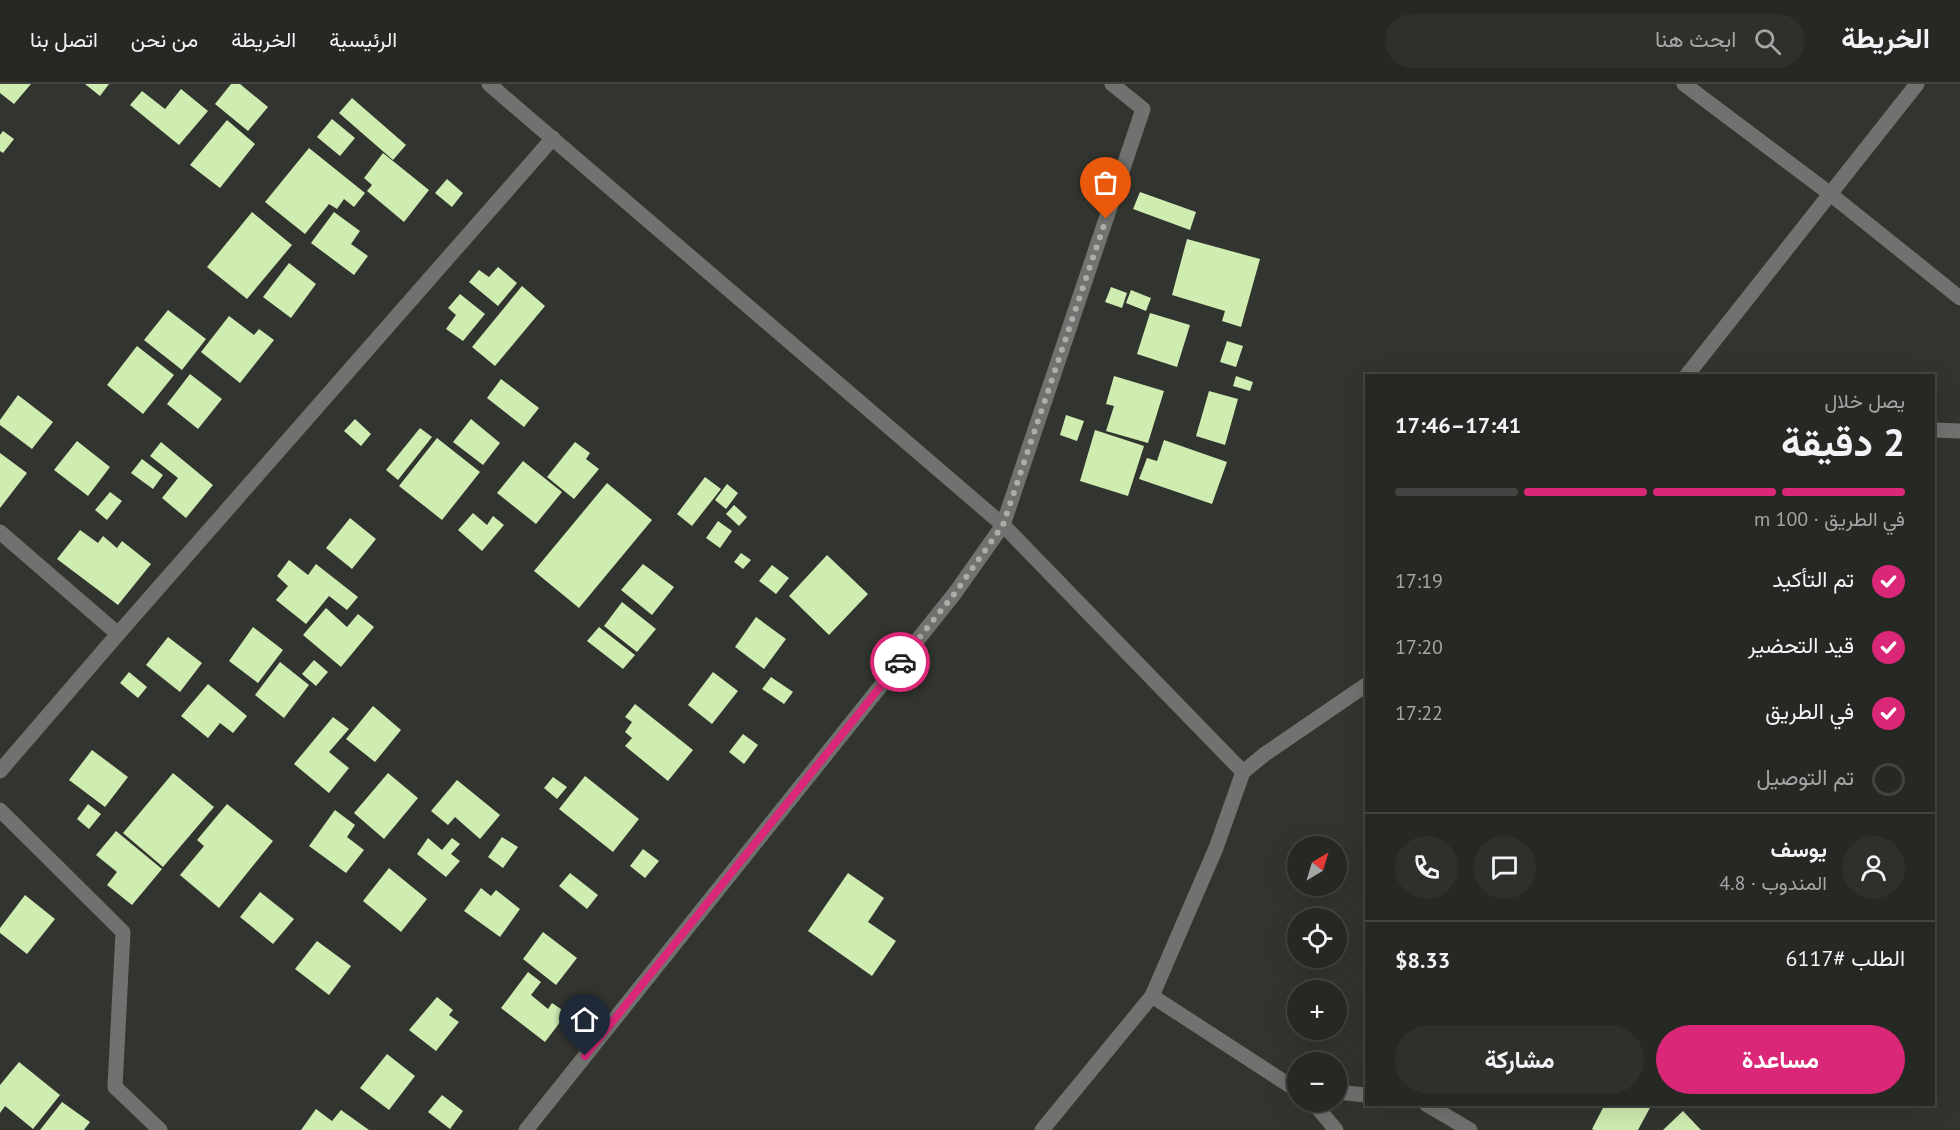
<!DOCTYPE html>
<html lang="ar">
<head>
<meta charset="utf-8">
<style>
  body { margin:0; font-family:"PT Sans",Vazirmatn,sans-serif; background:#2e302b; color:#f1f3f6; direction:rtl; height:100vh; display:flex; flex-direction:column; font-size:22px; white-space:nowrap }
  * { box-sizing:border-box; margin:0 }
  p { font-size:20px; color:#a4a6a6 }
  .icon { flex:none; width:33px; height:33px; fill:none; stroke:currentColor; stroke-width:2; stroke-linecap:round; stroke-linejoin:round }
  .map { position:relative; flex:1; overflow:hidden; direction:ltr }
  .side { position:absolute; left:1365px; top:290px; width:570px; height:732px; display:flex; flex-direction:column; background:#262823; border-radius:0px; box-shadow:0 6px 24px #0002,0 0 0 2px #424441; direction:rtl }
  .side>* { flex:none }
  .needle { width:39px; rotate:38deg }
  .tools { position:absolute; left:1287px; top:752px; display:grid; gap:12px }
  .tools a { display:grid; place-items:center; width:60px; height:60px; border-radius:50%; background:#262823; box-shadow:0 6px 24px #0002,0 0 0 2px #424441; font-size:30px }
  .pin { position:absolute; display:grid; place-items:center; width:51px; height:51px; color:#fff; margin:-62px -26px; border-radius:50% 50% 50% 0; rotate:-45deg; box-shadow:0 0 6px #0007 }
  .pin .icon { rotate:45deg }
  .courier { position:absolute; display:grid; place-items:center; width:60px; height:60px; margin:-30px; border:4px solid #db2777; border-radius:50%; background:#fff; color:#222; box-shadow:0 2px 8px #0007 }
  .summary em { font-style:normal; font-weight:700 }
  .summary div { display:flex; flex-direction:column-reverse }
  .summary { display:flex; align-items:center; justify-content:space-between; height:102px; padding:0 30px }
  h1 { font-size:39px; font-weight:700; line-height:45px }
  .bar { display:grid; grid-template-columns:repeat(4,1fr); gap:9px 6px; align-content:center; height:72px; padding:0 30px }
  .bar i { height:8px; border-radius:4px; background:#424441 }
  .bar .selected { background:#db2777 }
  .bar p { grid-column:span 4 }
  .line { display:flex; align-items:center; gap:15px; padding:0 30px; border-top:2px solid #424441 }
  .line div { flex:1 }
  .round { display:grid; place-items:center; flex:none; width:63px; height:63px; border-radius:32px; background:#2e302b }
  ol { padding:0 30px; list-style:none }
  li { display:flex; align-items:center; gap:18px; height:66px }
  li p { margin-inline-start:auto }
  li .icon { padding:6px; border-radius:50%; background:#db2777; color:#fff; stroke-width:4 }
  li:last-child { color:#a4a6a6 }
  li i { width:33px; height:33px; border:3px solid #424441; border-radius:50% }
  .action { display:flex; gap:12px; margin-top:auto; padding:12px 30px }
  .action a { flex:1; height:69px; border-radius:36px; background:#db2777; color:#fff; font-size:24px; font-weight:700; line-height:69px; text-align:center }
  .action a+a { background:#2e302b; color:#f1f3f6 }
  header { display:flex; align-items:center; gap:36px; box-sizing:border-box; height:84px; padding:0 30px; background:#262823; border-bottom:2px solid #424441 }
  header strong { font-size:28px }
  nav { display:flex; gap:33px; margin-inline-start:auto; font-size:21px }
  .search { width:420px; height:54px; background:#2e302b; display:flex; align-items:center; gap:15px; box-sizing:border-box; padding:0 21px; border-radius:33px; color:#a4a6a6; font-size:22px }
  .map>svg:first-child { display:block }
  .building { fill:#cfecb1 }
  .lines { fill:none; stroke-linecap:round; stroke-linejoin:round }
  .minor { stroke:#70726f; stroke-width:15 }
  .done { stroke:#acada9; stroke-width:6; stroke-dasharray:0 10.8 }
  .route { stroke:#db2777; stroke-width:8 }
</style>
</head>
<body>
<header>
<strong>الخريطة</strong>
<div class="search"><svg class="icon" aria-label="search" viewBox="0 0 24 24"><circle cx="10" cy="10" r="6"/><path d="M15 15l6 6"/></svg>ابحث هنا</div>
<nav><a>الرئيسية</a><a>الخريطة</a><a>من نحن</a><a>اتصل بنا</a></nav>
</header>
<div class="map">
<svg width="1960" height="1046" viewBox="0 0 1960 1046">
  <rect width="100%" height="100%" fill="#32352f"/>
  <!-- building -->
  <path class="building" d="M0,0H31L14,20L0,9Z
    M85,0H109L100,12Z
    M231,0H240L268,23L248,47L215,20Z
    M181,5L208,27L179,61L130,21L142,7L165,25Z
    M352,14L406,61L393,76L339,29Z
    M332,35L355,54L340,72L317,53Z
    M227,36L255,60L220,104L190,81Z
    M3,47L14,55L3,69L0,67V51Z
    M309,64L365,109L354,123L344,115L337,125L329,120L305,150L265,118Z
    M383,69L429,106L404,138L367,107L372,101L364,94Z
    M447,95L463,109L452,123L435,109Z
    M1140,108L1196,128L1190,146L1133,125Z
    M252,128L292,161L247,215L207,183Z
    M334,128L360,147L351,160L368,172L354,191L311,159Z
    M1187,155L1260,175L1241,243L1222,237L1225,227L1172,211Z
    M289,179L316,200L291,234L263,213Z
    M498,183L517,199L498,222L469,198L479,186L489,193Z
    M522,202L545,222L495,282L472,263Z
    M1111,203L1127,209L1122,224L1105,218Z
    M1131,206L1151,214L1146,227L1126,219Z
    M460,210L485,230L463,257L446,245L456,231L448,224Z
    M168,226L206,255L182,286L144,256Z
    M1150,229L1190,241L1177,283L1137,270Z
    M229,232L254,251L259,245L274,256L240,299L201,268Z
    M1227,257L1243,262L1236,283L1220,278Z
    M137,262L174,291L143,330L107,301Z
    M190,290L222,315L198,345L167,320Z
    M1114,292L1164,307L1148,359L1106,347L1114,322L1106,320Z
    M1236,292L1253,298L1250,307L1233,302Z
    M501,295L539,324L524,343L487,314Z
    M1209,307L1238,315L1225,361L1196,352Z
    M18,311L53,338L32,365L0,341V336Z
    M1066,331L1084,337L1077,357L1060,351Z
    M355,335L371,350L361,362L344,347Z
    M471,335L500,359L483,381L453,358Z
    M420,344L432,353L398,396L386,386Z
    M1095,346L1144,362L1128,412L1080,397Z
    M437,354L480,388L442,436L399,402Z
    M1164,356L1227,378L1212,420L1139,395L1147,374L1157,377Z
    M77,357L110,383L88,412L54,386Z
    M161,358L213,401L186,434L162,414L178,394L150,372Z
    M575,358L590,369L586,375L599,385L574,415L547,393Z
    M0,369L27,389L0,424Z
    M142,375L163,391L153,405L131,389Z
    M523,377L562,408L536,440L497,409Z
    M705,393L721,405L692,442L677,430Z
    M607,399L652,436L579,524L534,487Z
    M727,400L738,409L726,425L715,416Z
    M110,408L122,417L107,436L95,426Z
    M734,421L747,433L739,442L726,430Z
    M473,429L487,441L493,432L504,441L482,467L458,446Z
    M350,434L376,455L352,485L326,464Z
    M718,437L732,447L720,464L706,454Z
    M80,446L98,459L103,452L117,464L122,457L151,480L118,521L57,475Z
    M741,469L751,476L743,485L734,478Z
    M827,471L868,510L829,551L789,512Z
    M289,476L308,491L316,480L358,513L347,526L329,512L306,540L276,516L288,502L277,492Z
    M643,480L674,503L652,531L621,506Z
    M772,481L789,494L776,510L759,497Z
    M622,518L656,545L637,568L604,542Z
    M326,524L347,543L358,530L374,543L341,583L303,551Z
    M756,533L786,555L764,585L735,563Z
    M253,543L283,566L258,599L229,577Z
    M599,543L635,571L623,585L587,557Z
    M168,553L202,579L180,608L146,581Z
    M314,576L328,588L316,602L302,590Z
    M280,578L309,601L284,634L255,611Z
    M129,588L147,603L138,614L120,599Z
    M713,588L738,607L712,640L688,621Z
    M771,593L793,608L784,620L762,605Z
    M208,600L247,632L233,649L220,639L208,654L181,632Z
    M635,620L693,666L668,697L625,662L632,654L625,648L632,638L625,633Z
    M373,622L401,646L375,678L346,655Z
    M333,633L349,645L329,668L349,684L329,709L294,680Z
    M743,650L758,661L744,680L729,668Z
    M92,666L128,693L105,723L69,696Z
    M173,689L214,723L163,783L123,749Z
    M388,689L418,714L384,755L354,729Z
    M585,692L639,735L613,768L559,725Z
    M553,693L567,703L557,715L544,704Z
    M457,696L500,731L480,755L455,733L448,741L431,727Z
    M88,720L101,730L89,745L77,735Z
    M227,720L273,757L219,824L180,791L204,762L197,756Z
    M335,726L355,741L347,753L364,766L346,789L309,762Z
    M116,747L162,785L132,821L107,801L117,788L96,771Z
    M502,753L518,763L503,784L488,773Z
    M428,754L442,766L452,754L460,760L451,770L460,777L446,793L417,770Z
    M643,765L659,777L645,794L630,782Z
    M389,784L427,815L401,848L363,817Z
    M570,789L598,811L587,825L559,802Z
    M848,789L884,814L868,838L896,857L872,892L808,847Z
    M481,804L491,812L496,806L520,825L500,853L464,827Z
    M260,808L294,835L273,860L240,833Z
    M25,811L55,835L27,870L0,849V844Z
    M543,848L577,874L556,901L523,875Z
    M317,857L351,882L329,911L295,885Z
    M528,888L541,898L531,911L548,925L552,919L567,929L545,958L501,924Z
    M437,913L453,926L449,931L459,938L436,967L409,946Z
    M387,970L415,992L389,1026L360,1004Z
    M19,978L60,1011L33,1045L5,1022L0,1029V1001Z
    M442,1011L463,1027L450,1045L428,1028Z
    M62,1018L90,1038L84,1046H40Z
    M1605,1020H1652L1638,1046H1594L1592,1045Z
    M316,1025L332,1037L341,1026L369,1046H301Z
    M1683,1027L1701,1046H1663Z"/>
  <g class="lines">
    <!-- minor -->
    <path class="minor" d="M489,0L1003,441L1243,688
      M1684,0L1829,109L1960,214
      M1687,291L1917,0
      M1934,346L1960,347
      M0,448L118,550L553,54
      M0,687L118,550
      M0,726L123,848L115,1003L160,1046
      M1152,912L1292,1003H1298
      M1336,1008L1366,1011
      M1312,1017L1336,1046
      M1426,1020L1470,1046
      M526,1046L955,509L1003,441L1143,25L1112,0
      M1042,1046L1152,912L1216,764L1243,688L1265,670L1366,601"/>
  </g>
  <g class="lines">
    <!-- done -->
    <path class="done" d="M900,578L955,509L1003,441L1106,135"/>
    <!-- route -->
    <path class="route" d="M585,972L900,578"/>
  </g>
</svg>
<div class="tools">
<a><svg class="needle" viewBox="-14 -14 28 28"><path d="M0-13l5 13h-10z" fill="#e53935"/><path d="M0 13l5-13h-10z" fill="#a4a6a6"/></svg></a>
<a><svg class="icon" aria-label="locate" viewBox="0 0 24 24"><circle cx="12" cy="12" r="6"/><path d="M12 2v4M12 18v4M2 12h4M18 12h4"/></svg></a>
<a>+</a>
<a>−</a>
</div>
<div class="pin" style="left:1106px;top:135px;background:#ea580c"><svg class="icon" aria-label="bag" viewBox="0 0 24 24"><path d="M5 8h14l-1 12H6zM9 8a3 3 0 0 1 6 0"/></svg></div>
<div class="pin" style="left:585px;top:972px;background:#1f2937"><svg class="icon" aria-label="home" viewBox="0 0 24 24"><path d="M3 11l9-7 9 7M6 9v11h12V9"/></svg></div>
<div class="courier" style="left:900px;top:578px"><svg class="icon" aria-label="car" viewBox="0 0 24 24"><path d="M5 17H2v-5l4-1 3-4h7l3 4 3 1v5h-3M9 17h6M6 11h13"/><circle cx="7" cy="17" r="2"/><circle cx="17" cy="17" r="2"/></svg></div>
<section class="side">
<div class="summary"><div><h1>2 دقيقة</h1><p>يصل خلال</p></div><em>17:41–17:46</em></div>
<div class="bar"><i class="selected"></i><i class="selected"></i><i class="selected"></i><i></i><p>في الطريق · 100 m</p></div>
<ol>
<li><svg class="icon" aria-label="check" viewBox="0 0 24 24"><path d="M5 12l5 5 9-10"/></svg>تم التأكيد<p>17:19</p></li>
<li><svg class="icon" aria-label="check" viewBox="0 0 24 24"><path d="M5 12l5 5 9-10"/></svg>قيد التحضير<p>17:20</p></li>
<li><svg class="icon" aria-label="check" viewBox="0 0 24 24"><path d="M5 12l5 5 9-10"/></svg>في الطريق<p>17:22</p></li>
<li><i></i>تم التوصيل</li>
</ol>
<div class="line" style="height:108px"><a class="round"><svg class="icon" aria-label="person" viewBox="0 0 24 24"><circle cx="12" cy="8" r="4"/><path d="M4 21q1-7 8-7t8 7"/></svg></a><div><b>يوسف</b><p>المندوب · 4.8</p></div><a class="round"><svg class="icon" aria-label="chat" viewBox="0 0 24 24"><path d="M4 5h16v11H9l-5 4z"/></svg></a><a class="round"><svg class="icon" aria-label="phone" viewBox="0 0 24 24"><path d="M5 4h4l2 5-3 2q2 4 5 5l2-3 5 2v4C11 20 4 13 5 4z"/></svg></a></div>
<div class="line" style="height:78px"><div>الطلب #6117</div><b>$8.33</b></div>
<div class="action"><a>مساعدة</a><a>مشاركة</a></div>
</section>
</div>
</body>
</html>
